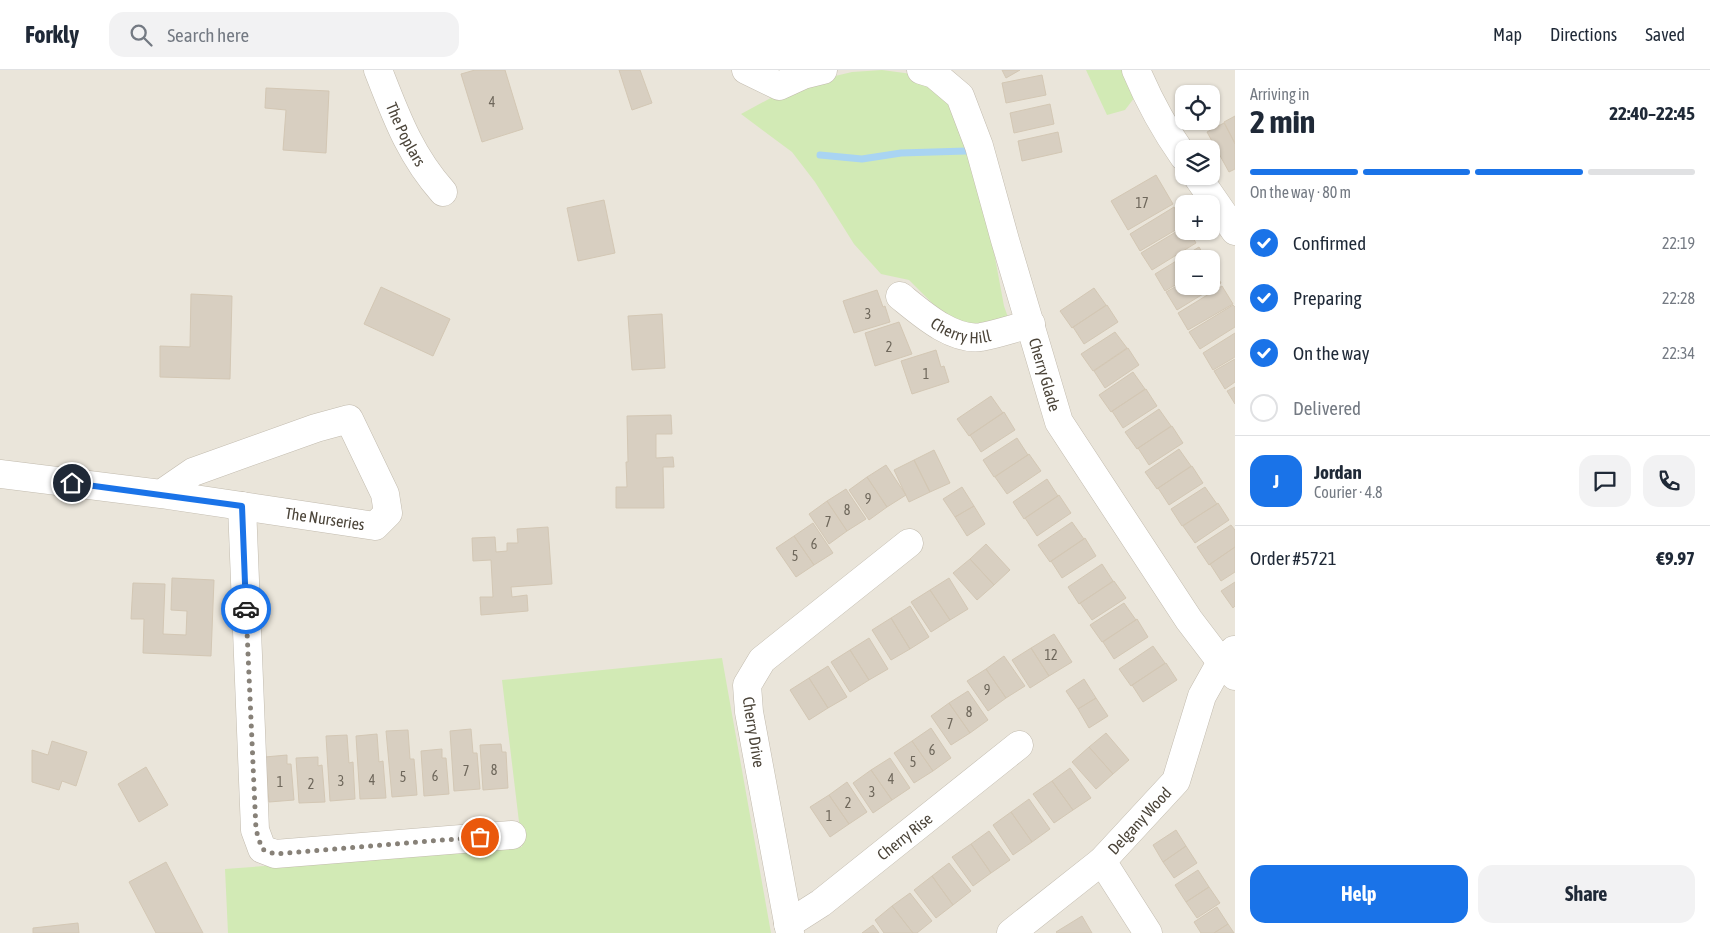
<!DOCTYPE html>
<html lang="en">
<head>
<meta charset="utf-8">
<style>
  body { margin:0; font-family:"Asap Condensed",sans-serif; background:#f2f2f3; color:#1f2937; height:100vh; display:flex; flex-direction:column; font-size:19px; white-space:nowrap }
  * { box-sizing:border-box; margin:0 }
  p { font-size:16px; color:#747a83 }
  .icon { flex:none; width:28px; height:28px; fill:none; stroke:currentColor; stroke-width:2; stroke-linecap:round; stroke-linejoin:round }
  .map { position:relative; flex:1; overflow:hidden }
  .side { display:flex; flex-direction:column; background:#fff; width:475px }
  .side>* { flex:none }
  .tools { position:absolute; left:1175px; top:15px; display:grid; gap:10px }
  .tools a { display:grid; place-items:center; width:45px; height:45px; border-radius:10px; background:#fff; box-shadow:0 1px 4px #0004; font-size:25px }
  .pin { position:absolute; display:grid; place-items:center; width:42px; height:42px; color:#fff; margin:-21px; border:2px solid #fff; border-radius:50%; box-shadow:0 1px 5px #0007 }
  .courier { position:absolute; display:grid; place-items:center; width:50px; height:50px; margin:-25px; border:4px solid #1a73e8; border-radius:50%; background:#fff; color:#222; box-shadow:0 1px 6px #0007 }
  .summary em { font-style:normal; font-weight:700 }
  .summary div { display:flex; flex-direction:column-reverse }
  .summary { display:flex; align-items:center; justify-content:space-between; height:85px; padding:0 15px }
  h1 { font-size:32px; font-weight:700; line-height:38px }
  .bar { display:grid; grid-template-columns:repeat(4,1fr); gap:8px 5px; align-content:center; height:60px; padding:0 15px }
  .bar i { height:6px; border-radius:4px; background:#e0e1e3 }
  .bar .on { background:#1a73e8 }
  .bar p { grid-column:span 4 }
  .line { display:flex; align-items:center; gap:12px; padding:0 15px; border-top:1px solid #e0e1e3 }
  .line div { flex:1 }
  .round { display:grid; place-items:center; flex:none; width:52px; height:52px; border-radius:15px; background:#f2f2f3 }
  ol { padding:0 15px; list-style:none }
  li { display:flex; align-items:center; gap:15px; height:55px }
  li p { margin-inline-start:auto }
  li .icon { padding:5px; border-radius:50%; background:#1a73e8; color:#fff; stroke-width:4 }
  li:last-child { color:#747a83 }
  li i { width:28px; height:28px; border:2px solid #e0e1e3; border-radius:50% }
  .cta { display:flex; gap:10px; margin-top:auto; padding:10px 15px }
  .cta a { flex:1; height:58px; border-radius:15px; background:#1a73e8; color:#fff; font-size:20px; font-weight:700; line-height:58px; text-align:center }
  .cta a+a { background:#f2f2f3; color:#1f2937 }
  header { display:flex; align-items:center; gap:30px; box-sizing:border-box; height:70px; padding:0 25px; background:#fff; border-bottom:1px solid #e0e1e3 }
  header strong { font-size:24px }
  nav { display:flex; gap:28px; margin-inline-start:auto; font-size:18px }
  .search { width:350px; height:45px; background:#f2f2f3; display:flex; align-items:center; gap:12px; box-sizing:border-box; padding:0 18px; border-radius:15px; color:#747a83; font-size:19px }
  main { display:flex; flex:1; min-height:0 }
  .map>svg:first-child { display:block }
  .residential { fill:#eae5da; fill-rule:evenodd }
  .green { fill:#d2eab5 }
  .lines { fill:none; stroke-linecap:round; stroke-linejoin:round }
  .stream { stroke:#a9d4f2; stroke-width:7 }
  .building { fill:#d8cfc1; stroke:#d3c7b4 }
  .minor-casing { stroke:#c2bbae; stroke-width:29 }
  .minor { stroke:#fff; stroke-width:28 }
  .done { stroke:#878178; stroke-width:5; stroke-dasharray:0 9 }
  .route { stroke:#1a73e8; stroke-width:6 }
  .labels { text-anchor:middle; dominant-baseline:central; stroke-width:4.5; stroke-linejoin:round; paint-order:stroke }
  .number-label { font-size:14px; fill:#6e675b }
  .street-label { font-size:16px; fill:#4b4439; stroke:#fff }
</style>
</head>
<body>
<header>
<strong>Forkly</strong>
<div class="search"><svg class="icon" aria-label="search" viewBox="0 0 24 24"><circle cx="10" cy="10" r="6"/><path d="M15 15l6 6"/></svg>Search here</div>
<nav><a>Map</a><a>Directions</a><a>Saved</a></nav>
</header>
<main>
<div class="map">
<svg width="1235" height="863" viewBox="0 0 1235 863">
  <rect width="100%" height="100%" fill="#f6f3ec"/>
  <!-- residential -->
  <path class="residential" d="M0,0H1235V863H0ZM1184,24H1211V51H1184ZM1184,79H1211V106H1184ZM1184,134H1211V161H1184ZM1184,189H1211V216H1184Z"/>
  <!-- green -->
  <path class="green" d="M882,0L912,4L953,26L979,102L1004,236L1010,253L971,259L941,242L909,210L881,204L854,174L815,112L792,82L741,44L793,16L852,2Z
    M1086,0H1129L1138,23L1125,40L1107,45Z
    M722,588L771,863H228L225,799L522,777L502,610Z"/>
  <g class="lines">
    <!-- stream -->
    <path class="stream" d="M820,85L862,89L901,83L966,81"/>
  </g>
  <!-- building -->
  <path class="building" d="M475,0H505L523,59L482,72L461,4Z
    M619,0H640L652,33L632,40Z
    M1002,0H1020L1006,8Z
    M1042,5L1046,25L1006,33L1002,13Z
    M266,18L329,21L326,83L283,80L286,40L265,38Z
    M1050,34L1054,54L1014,63L1010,43Z
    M1235,46V74L1224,52Z
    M1224,53L1235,73V99L1229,102L1207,62Z
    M1058,62L1062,82L1022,91L1018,71Z
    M1156,105L1173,134L1128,160L1111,131Z
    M604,130L615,183L578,191L567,138Z
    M1174,137L1184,155L1140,181L1130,164Z
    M1184,157V161H1189L1196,173L1152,200L1141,183Z
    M1199,177L1206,189H1184V210L1165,221L1155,204Z
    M1211,196L1221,213L1177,240L1166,222L1184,212V216H1211Z
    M1222,216L1233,234L1188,260L1178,243Z
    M381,217L450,249L433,286L364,254Z
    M1094,218L1106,235L1072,258L1060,241Z
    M877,220L883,237L885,236L890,252L854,263L843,231Z
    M191,224L232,226L230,309L160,307V276L190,277Z
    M1107,235L1118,252L1084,274L1073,257Z
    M1233,235L1235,237V257L1200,279L1189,262Z
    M662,244L665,298L632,300L628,246Z
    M899,252L912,284L875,296L865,263Z
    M1115,262L1127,278L1093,301L1081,284Z
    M1235,263V287L1213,300L1203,283Z
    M1128,278L1139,295L1105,318L1094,301Z
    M936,280L941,297L944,296L949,312L912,324L901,291Z
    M1235,289V312L1225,319L1214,301Z
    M1133,302L1145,319L1111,342L1099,325Z
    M1235,317V334L1227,321Z
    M1146,319L1157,336L1123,358L1112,341Z
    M991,326L1003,343L969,366L957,349Z
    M1159,339L1171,356L1137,379L1125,362Z
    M1004,342L1015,360L981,382L970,365Z
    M671,345L672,364H656V388L673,387L674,397H663L664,438H616V417H627L626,392H628L627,346Z
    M1172,356L1183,373L1149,395L1138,378Z
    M1017,368L1028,385L994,407L983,390Z
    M1179,379L1191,396L1157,419L1145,402Z
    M934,380L950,413L930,422L914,390Z
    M1029,384L1041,401L1007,424L995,407Z
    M914,390L930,422L909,432L894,400Z
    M886,395L906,425L887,437L867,407Z
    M1192,396L1203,413L1169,435L1158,418Z
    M867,407L887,437L869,450L849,420Z
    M1047,409L1058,426L1024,449L1013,432Z
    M962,417L974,436L955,447L943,429Z
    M1205,417L1217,434L1182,456L1171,439Z
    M846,419L866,449L847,461L827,431Z
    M1059,425L1071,443L1037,466L1025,448Z
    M827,431L847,461L829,474L809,444Z
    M1218,433L1229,450L1195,473L1183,456Z
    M974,436L985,454L967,466L955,447Z
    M1072,452L1084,469L1050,492L1038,475Z
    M813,453L833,483L814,495L794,466Z
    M1231,455L1235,460V477L1209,495L1197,477Z
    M548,457L552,514L511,517L512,527L527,525L528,541L481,545L480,527H493L491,490L473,491L472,468L495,467L496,482L507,481V473H518L517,459Z
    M794,466L814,495L796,507L776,478Z
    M1085,468L1096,486L1062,508L1051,491Z
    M986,474L1010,500L994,515L970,489Z
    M1235,477V502L1221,511L1210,494Z
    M970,489L994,515L977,530L953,503Z
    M1102,494L1113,511L1079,534L1068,517Z
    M172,508L214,510L211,586L143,583L144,549H131L133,513L165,514L163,564L186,565L187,541L171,540Z
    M949,508L968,539L950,550L930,520Z
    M1114,511L1126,528L1092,550L1080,533Z
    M1235,512V536L1233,538L1221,521Z
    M930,520L950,550L931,562L911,532Z
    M1124,533L1136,550L1102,572L1090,555Z
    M910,536L929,567L910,579L891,548Z
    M891,548L910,579L891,590L872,560Z
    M1137,549L1148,567L1114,589L1103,572Z
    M1054,564L1072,592L1049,606L1031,578Z
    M869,568L888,599L869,610L850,580Z
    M1153,576L1165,593L1131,616L1119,599Z
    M1031,578L1049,606L1030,618L1012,590Z
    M850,580L869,610L850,622L831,592Z
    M1004,586L1025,616L1006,628L986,599Z
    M1166,593L1177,610L1143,632L1132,615Z
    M828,596L847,627L828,638L809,608Z
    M986,599L1006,628L988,641L967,611Z
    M809,608L828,638L809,650L790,620Z
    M1084,609L1096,628L1078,639L1066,621Z
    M968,621L988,650L970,663L949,633Z
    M1096,628L1108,646L1089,658L1078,639Z
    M949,633L970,663L951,675L931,646Z
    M931,658L951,688L933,701L912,671Z
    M471,659L473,683H477L480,719L454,721L450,661Z
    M408,660L410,689H414L417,725L392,727L386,661Z
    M1106,663L1129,690L1113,704L1089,677Z
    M377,664L379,692L383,691L386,728L360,729L356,666Z
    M347,665L349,693L353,692L355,729L330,731L326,666Z
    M52,671L87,682L76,716L62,711L59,720L32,712V680L48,685Z
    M912,671L933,701L914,713L894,683Z
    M501,674L502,682H506L508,718L483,720L480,675Z
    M1089,677L1113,704L1096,719L1072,692Z
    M442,679V688H446L449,724L424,726L421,681Z
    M287,685V694H291L294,730L269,732L265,687Z
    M318,687V696L322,695L325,732L299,733L296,688Z
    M890,688L910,718L892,730L871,700Z
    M146,697L168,735L139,752L118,714Z
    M1070,698L1091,728L1073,740L1052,711Z
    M871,700L892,730L873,743L853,713Z
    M1052,711L1073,740L1054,753L1033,724Z
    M847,712L867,742L849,754L829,725Z
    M829,725L849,754L830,767L810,737Z
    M1029,729L1050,759L1032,772L1011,742Z
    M1011,742L1032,772L1013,785L993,755Z
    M1176,760L1186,776L1163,792L1153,775Z
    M989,761L1010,790L991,803L971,774Z
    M971,774L991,803L973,816L952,787Z
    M1186,776L1197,793L1174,808L1163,792Z
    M166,792L203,863H156L129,812Z
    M949,793L971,821L953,835L932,806Z
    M1198,800L1209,817L1186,832L1175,815Z
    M932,806L953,835L936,848L914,820Z
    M1209,817L1220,833L1197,848L1186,832Z
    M910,823L932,851L917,863H913L892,836Z
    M892,836L913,863H884L875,850Z
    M1217,837L1228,854L1214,863H1201L1194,852Z
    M1082,846L1092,863H1057L1056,862Z
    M78,853L79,863H33V858Z
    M1228,854L1234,863H1214Z
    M873,855L879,863H862Z"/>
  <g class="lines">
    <defs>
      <g id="minor">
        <path id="s1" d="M378,0C396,46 410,85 443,122"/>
        <path d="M746,0L779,16L803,5L823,0"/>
        <path id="s2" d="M921,0L934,4L960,26L979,76L1005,170L1059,352L1189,550L1221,592L1235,606"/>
        <path d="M1136,0C1149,31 1165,60 1184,87"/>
        <path d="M1197,106L1235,161"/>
        <path id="s3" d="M900,226C921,243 952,271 981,267C998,264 1014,258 1031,254"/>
        <path id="s4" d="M0,404L161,424L375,456L388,443L385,424L349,349L316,358L193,402L161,424"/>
        <path d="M242,436L255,760L262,779L275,784L512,765"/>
        <path d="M1102,791L1148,863"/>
        <path id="s5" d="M788,854L821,833L1019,675"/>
        <path d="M790,863L749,642L747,615L762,590L909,473"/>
        <path id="s6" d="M1011,863L1102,791L1176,711L1202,626L1221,592L1234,580"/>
      </g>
    </defs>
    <!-- minor casing -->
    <use href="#minor" class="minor-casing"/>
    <!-- minor -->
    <use href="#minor" class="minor"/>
  </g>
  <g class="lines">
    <!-- done -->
    <path class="done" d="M246,539L256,760L262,779L275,784L480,767"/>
    <!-- route -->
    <path class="route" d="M72,413L242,436L246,539"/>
  </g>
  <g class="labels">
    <!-- number labels -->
    <g class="number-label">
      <text x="492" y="32">4</text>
      <text x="1142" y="133">17</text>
      <text x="868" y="244">3</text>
      <text x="889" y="277">2</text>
      <text x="926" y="304">1</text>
      <text x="868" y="429">9</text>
      <text x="847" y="440">8</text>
      <text x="828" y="452">7</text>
      <text x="814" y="474">6</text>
      <text x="795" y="486">5</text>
      <text x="1051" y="585">12</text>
      <text x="987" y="620">9</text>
      <text x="969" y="642">8</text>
      <text x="950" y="654">7</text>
      <text x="932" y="680">6</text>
      <text x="913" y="692">5</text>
      <text x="494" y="700">8</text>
      <text x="466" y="701">7</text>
      <text x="435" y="706">6</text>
      <text x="403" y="707">5</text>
      <text x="891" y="709">4</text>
      <text x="372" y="710">4</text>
      <text x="341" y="711">3</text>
      <text x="280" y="712">1</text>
      <text x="311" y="714">2</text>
      <text x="872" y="722">3</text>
      <text x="848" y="733">2</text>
      <text x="829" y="746">1</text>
    </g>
    <!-- street labels -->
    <g class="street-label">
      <text stroke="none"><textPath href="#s1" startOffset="70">The Poplars</textPath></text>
      <text stroke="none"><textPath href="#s3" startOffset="72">Cherry Hill</textPath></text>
      <text stroke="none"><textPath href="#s2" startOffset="339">Cherry Glade</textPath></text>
      <text stroke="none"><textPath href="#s4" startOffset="328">The Nurseries</textPath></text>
      <text transform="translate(754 662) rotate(81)">Cherry Drive</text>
      <text stroke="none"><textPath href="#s6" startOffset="171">Delgany Wood</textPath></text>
      <text stroke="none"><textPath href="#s5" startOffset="146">Cherry Rise</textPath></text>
    </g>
  </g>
</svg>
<div class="tools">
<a><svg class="icon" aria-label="locate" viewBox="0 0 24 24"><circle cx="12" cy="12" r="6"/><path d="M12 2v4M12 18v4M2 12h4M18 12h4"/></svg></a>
<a><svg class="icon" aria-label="layers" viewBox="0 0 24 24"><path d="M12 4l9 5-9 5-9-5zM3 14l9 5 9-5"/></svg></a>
<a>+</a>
<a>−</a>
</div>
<div class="pin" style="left:480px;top:767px;background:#ea580c"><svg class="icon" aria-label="bag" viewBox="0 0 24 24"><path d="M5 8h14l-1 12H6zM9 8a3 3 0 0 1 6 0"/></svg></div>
<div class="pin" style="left:72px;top:413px;background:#1f2937"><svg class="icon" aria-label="home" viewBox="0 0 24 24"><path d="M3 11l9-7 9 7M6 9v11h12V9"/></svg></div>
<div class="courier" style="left:246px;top:539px"><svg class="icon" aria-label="car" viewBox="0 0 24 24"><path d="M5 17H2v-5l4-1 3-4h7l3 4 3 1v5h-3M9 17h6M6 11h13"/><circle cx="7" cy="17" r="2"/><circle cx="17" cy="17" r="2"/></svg></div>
</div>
<section class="side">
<div class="summary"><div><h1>2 min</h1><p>Arriving in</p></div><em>22:40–22:45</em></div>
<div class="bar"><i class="on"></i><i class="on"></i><i class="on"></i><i></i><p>On the way · 80 m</p></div>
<ol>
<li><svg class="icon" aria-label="check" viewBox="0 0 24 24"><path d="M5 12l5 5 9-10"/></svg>Confirmed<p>22:19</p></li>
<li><svg class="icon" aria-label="check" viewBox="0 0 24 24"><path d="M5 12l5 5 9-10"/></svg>Preparing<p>22:28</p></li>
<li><svg class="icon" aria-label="check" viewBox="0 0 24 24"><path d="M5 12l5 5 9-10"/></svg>On the way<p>22:34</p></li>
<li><i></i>Delivered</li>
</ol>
<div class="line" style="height:90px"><b class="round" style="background:#1a73e8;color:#fff">J</b><div><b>Jordan</b><p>Courier · 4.8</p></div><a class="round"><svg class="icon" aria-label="chat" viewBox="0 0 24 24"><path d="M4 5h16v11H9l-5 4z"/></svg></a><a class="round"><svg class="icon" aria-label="phone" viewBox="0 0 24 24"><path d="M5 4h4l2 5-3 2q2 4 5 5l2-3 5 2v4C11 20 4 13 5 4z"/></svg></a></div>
<div class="line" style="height:65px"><div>Order #5721</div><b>€9.97</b></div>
<div class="cta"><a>Help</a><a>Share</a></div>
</section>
</main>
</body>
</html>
